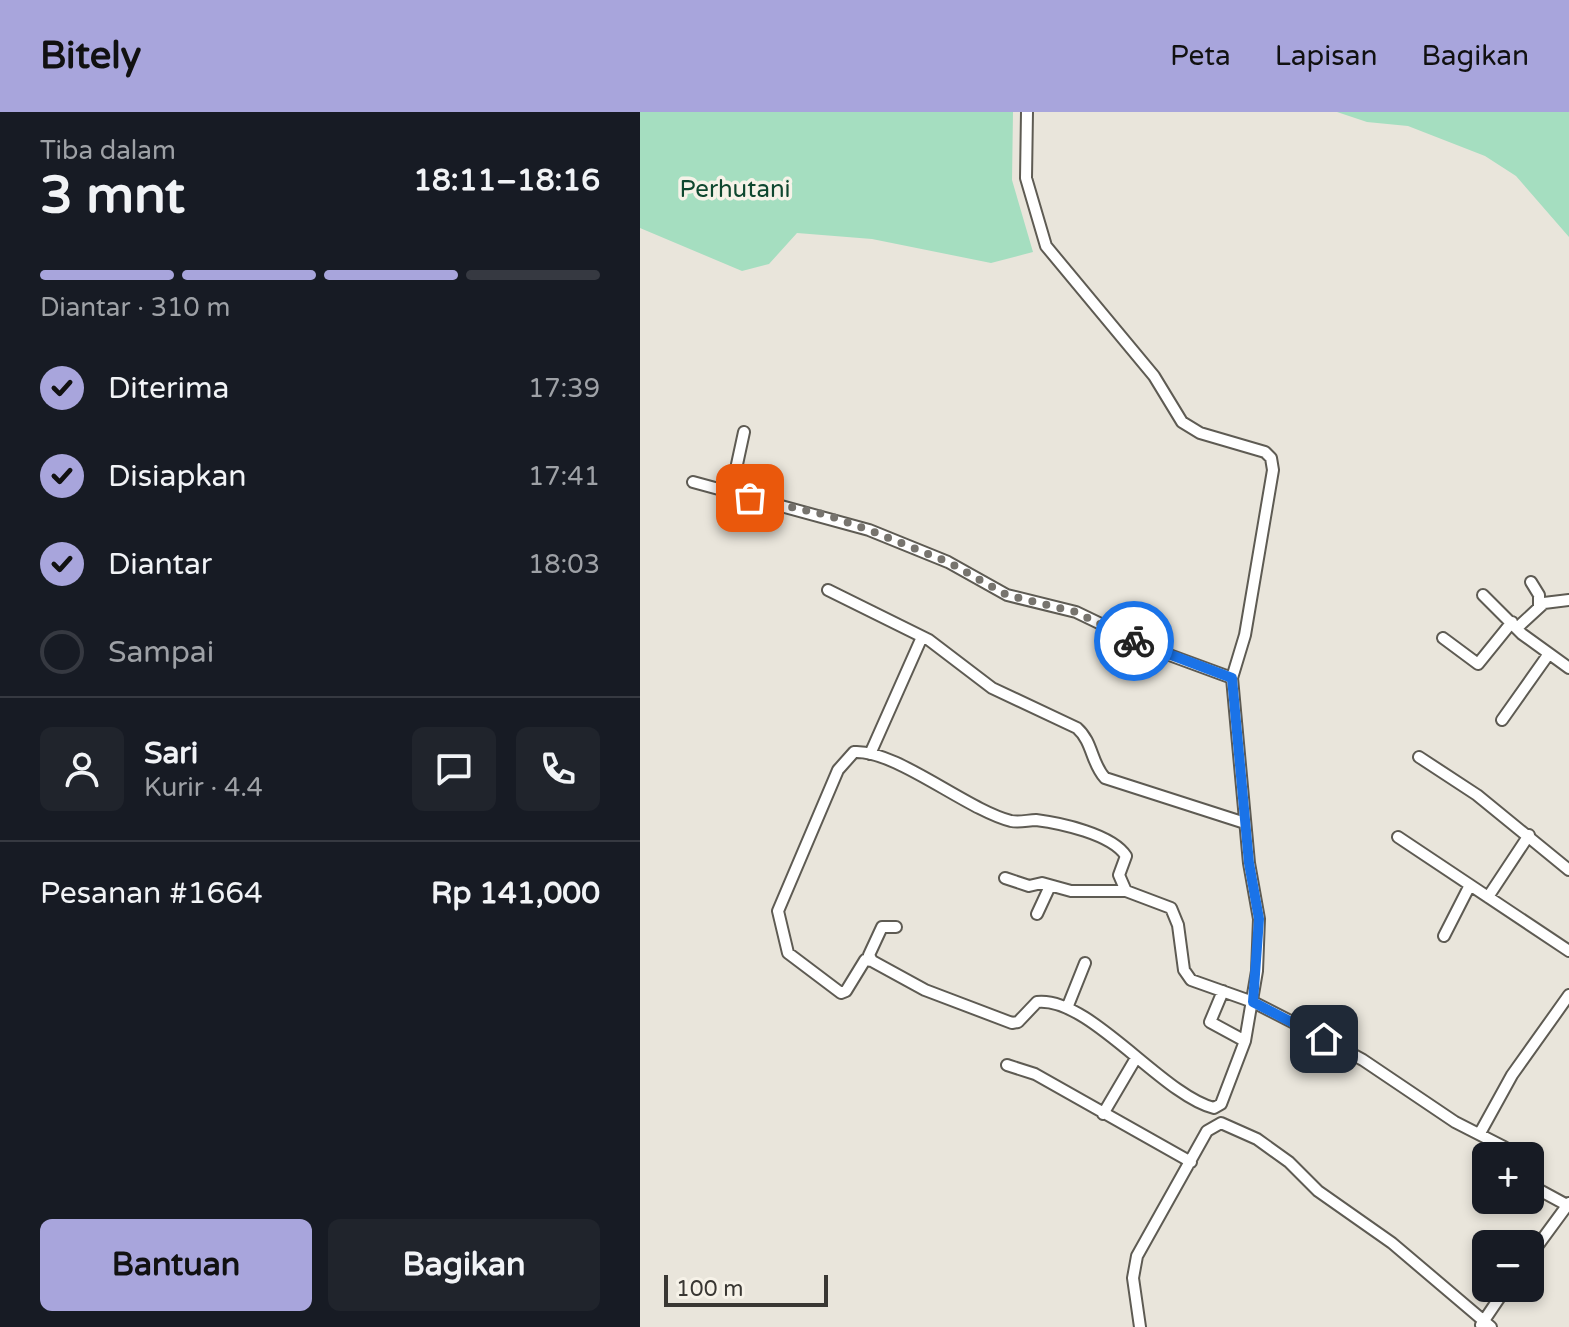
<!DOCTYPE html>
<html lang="id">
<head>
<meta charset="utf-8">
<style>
  body { margin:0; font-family:"Varela Round",sans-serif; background:#20242c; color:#f1f3f6; height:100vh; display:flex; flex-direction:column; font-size:30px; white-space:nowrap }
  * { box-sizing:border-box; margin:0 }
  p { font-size:26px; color:#9ea1a6 }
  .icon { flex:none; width:44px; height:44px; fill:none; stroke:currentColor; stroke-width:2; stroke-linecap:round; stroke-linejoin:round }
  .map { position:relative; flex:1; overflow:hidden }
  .panel { display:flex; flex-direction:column; background:#171b24; width:640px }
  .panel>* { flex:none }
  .controls { position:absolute; left:832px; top:1030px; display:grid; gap:16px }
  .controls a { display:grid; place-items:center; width:72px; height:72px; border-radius:12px; background:#171b24; box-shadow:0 4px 12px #0003; font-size:40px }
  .scale { position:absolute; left:24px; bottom:20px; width:164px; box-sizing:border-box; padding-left:8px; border:4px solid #393733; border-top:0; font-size:22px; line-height:28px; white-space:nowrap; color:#393733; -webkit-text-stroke:6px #f6f2e8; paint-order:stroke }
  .pin { position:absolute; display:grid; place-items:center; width:68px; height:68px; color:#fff; margin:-34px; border-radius:16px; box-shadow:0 4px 12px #0006 }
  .courier { position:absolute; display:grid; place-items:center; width:80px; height:80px; margin:-40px; border:6px solid #1a73e8; border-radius:50%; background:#fff; color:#222; box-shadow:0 2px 10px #0007 }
  .headline em { font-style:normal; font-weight:800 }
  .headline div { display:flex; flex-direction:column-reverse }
  .headline { display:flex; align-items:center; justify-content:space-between; height:136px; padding:0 40px }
  h1 { font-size:52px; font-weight:800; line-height:60px }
  .bar { display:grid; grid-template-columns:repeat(4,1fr); gap:12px 8px; align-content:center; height:96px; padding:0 40px }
  .bar i { height:10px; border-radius:6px; background:#363941 }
  .bar .on { background:#a8a5dc }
  .bar p { grid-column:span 4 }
  .line { display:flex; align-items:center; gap:20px; padding:0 40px; border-top:2px solid #363941 }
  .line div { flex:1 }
  .round { display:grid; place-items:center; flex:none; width:84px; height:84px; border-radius:12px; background:#20242c }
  ol { padding:0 40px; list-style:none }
  li { display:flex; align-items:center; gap:24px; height:88px }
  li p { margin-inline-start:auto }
  li .icon { padding:8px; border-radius:50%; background:#a8a5dc; color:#111; stroke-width:4 }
  li:last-child { color:#9ea1a6 }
  li i { width:44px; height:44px; border:4px solid #363941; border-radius:50% }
  .primary-button { display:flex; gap:16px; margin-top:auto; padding:16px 40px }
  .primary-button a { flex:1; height:92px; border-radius:12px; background:#a8a5dc; color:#111; font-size:32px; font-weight:800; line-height:92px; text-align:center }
  .primary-button a+a { background:#20242c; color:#f1f3f6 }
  header { display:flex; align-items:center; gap:48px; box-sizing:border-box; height:112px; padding:0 40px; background:#a8a5dc; color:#111 }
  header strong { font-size:38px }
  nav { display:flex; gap:44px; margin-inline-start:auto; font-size:28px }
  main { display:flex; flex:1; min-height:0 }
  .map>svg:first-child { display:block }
  .green { fill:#a5dec0 }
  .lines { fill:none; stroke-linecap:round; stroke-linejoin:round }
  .minor-casing { stroke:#5e5b53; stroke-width:14 }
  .minor { stroke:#fff; stroke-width:10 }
  .done { stroke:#77746e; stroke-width:8; stroke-dasharray:0 14.4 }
  .route { stroke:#1a73e8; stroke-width:10 }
  .labels { text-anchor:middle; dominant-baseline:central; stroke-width:7; stroke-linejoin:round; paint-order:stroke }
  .park-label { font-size:24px; fill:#0e472f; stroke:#f6f2e8 }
</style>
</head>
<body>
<header>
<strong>Bitely</strong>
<nav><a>Peta</a><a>Lapisan</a><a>Bagikan</a></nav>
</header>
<main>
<section class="panel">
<div class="headline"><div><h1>3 mnt</h1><p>Tiba dalam</p></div><em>18:11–18:16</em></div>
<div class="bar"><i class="on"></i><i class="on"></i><i class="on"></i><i></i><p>Diantar · 310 m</p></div>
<ol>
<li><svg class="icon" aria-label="check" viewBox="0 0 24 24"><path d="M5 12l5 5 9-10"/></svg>Diterima<p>17:39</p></li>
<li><svg class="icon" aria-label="check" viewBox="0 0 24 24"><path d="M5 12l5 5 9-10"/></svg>Disiapkan<p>17:41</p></li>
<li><svg class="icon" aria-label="check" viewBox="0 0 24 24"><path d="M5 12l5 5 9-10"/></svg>Diantar<p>18:03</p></li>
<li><i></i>Sampai</li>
</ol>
<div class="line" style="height:144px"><a class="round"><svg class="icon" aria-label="person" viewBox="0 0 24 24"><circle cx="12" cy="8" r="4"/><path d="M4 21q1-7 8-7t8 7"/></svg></a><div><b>Sari</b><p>Kurir · 4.4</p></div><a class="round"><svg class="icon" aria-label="chat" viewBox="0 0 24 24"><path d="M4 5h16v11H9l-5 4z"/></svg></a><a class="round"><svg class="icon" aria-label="phone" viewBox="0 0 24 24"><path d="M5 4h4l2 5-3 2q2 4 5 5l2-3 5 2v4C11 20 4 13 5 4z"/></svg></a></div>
<div class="line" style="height:104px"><div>Pesanan #1664</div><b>Rp 141,000</b></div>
<div class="primary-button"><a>Bantuan</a><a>Bagikan</a></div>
</section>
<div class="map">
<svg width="929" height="1215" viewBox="0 0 929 1215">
  <rect width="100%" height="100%" fill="#e9e5db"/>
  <!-- green -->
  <path class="green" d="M0,0H373L372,68L393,140L351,151L232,127L157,121L129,152L102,159L0,116Z
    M697,0H929V125L876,64L845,44L768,14L727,10Z"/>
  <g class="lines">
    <defs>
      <path id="minor" d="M53,370L229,418L308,450L367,483L436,500L513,537L592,566
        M91,380L104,320
        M891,470L899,483V494
        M188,478L289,528L352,576L437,616C453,630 451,651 465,666L605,711
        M843,483L882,522L929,556
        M877,516L904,491L929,488
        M803,526L838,552L872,510
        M862,608L908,543
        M230,642L282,525
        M779,645L837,683L929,758
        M758,725L929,839
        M365,766L389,774L402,771L431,779H486
        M848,785L889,723
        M397,802L410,774
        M256,815H242L229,843L232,849L225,848L206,879L201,881L148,841L138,799L198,658L214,640C255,637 327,698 371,709C380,711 388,708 396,708C420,711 472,722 486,744L479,763L486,779L531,796L538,813L544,858L551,868L613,890L664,916L723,948L815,1010L864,1035V1044
        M804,824L830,773
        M232,849L285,878L372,911L378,910L397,890C449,884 522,983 574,996L581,992L605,929L617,859L619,807L609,751L592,566L605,523L633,358L631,346L625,340L560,321L542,310L514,264L406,134L386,66L387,0
        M583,879L570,910L605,929
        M427,896L445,851
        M367,953L395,962L551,1050
        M463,1002L496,946
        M840,1021L872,963L929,883
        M890,1073L927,1093
        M890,1144L929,1091
        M841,1213L866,1176
        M500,1215L493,1166L497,1144L567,1019L581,1011L617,1027L649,1050L678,1079L752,1131L851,1215"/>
    </defs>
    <!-- minor casing -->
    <use href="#minor" class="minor-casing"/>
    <!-- minor -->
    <use href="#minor" class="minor"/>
  </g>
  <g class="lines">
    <!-- done -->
    <path class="done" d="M110,386L187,403L229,418L308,450L367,483L436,500L494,529"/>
    <!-- route -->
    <path class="route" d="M494,529L592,566L609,751L619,807L613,890L684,927"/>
  </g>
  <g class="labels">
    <!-- park labels -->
    <g class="park-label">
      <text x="95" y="77">Perhutani</text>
    </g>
  </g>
</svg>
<div class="controls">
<a>+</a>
<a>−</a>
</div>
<div class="scale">100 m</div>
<div class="pin" style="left:110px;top:386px;background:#ea580c"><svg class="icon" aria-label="bag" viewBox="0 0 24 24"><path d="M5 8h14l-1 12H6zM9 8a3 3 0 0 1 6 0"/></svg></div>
<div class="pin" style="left:684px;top:927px;background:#1f2937"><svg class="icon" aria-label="home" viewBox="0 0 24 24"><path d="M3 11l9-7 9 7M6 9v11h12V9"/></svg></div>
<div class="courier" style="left:494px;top:529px"><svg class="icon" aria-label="bike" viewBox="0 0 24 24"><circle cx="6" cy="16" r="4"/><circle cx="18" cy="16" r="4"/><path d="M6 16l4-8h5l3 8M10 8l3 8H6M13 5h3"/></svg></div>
</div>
</main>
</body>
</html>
